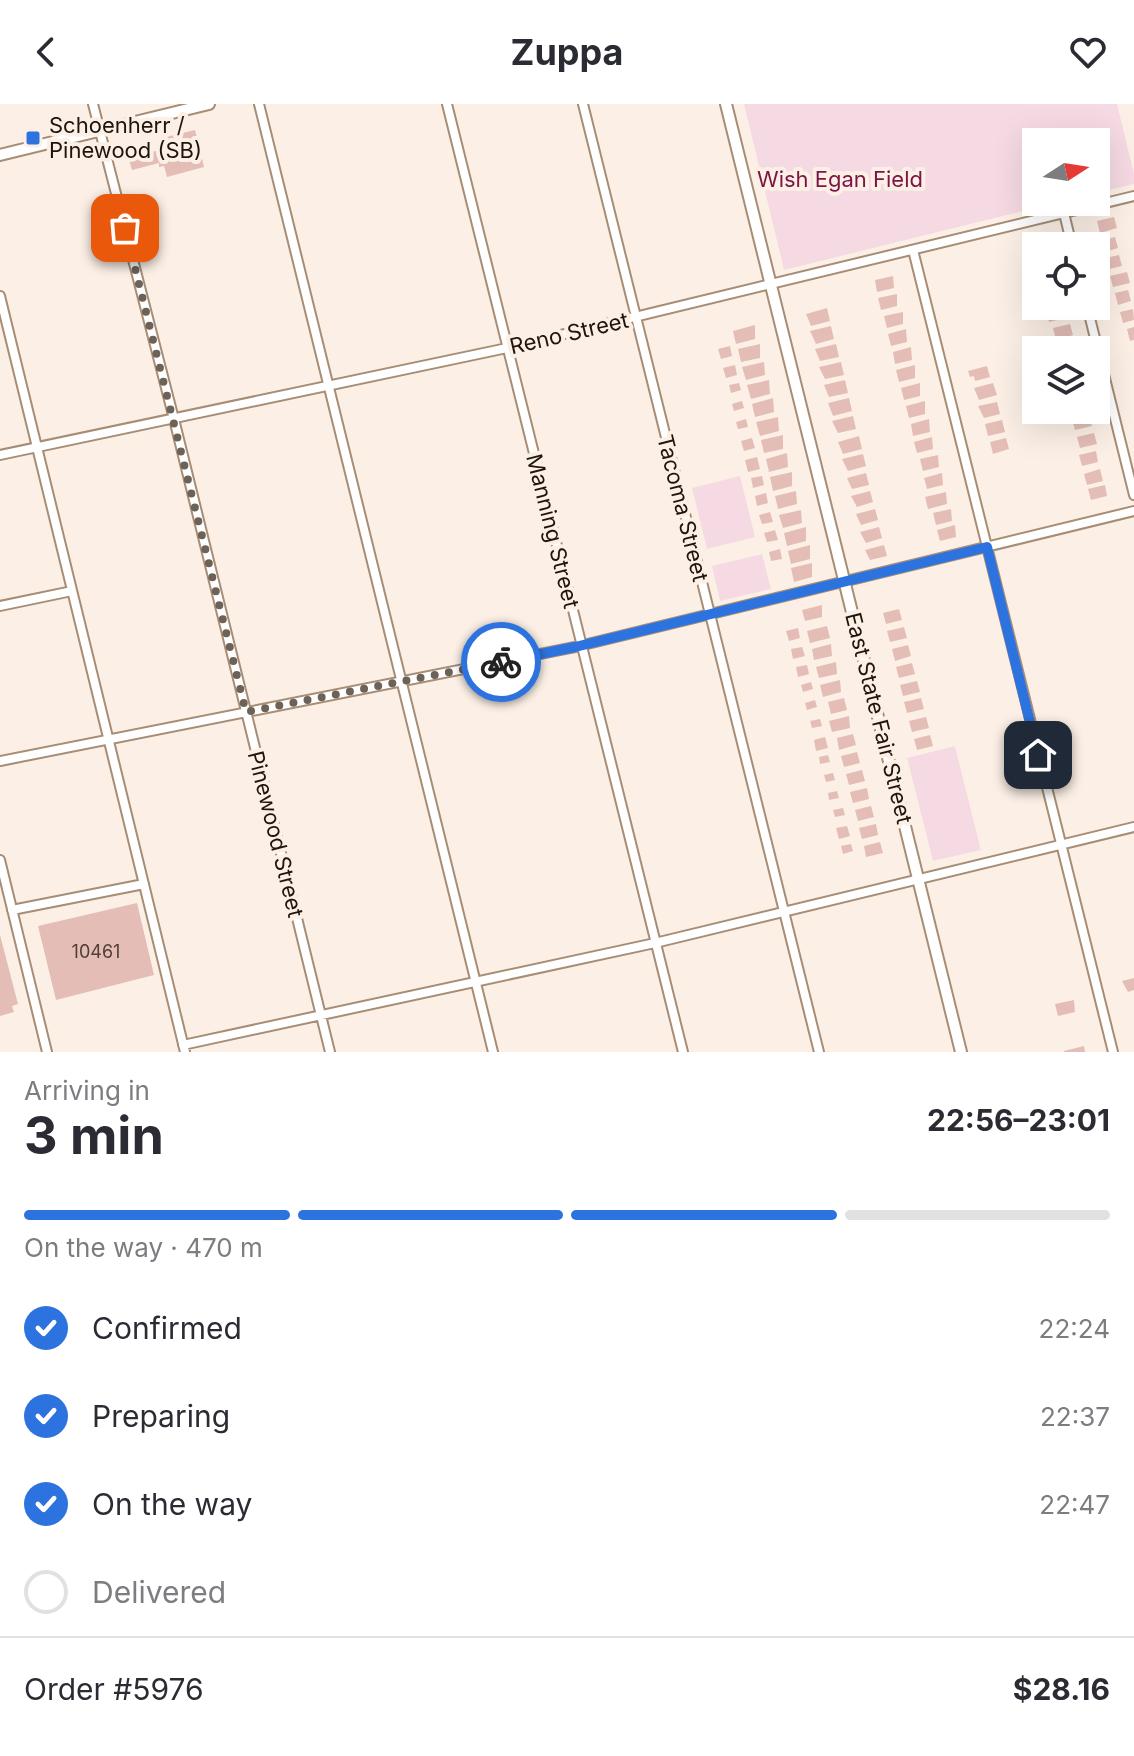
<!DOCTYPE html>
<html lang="en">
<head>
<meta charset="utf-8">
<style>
  body { margin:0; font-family:Inter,sans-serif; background:#f2f2f3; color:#2b2b33; height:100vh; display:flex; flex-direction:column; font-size:30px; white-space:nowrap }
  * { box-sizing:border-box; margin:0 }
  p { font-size:26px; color:#7c7c81 }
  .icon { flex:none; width:44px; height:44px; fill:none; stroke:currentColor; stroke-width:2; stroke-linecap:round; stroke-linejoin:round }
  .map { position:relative; height:948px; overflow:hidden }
  .sheet { display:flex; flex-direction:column; background:#fff; flex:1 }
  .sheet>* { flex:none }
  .needle { width:52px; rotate:78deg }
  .controls { position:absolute; left:1022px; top:24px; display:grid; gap:16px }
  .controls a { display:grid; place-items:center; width:88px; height:88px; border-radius:0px; background:#fff; box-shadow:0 8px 32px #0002; font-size:40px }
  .pin { position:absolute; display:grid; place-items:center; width:68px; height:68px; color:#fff; margin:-34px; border-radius:16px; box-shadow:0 4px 12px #0006 }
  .courier { position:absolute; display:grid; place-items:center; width:80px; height:80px; margin:-40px; border:6px solid #2d73e0; border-radius:50%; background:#fff; color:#222; box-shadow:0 2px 10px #0007 }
  .headline em { font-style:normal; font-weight:700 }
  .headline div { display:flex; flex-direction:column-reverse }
  .headline { display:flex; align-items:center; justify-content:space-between; height:136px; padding:0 24px }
  h1 { font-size:52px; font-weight:700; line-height:60px }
  .bar { display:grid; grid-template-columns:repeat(4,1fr); gap:12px 8px; align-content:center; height:96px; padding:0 24px }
  .bar i { height:10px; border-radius:6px; background:#e1e1e2 }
  .bar .on { background:#2d73e0 }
  .bar p { grid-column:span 4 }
  .line { display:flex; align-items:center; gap:20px; padding:0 24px; border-top:2px solid #e1e1e2 }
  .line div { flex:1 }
  ol { padding:0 24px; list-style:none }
  li { display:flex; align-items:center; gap:24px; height:88px }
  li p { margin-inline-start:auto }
  li .icon { padding:8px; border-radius:50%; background:#2d73e0; color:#fff; stroke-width:4 }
  li:last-child { color:#7c7c81 }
  li i { width:44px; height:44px; border:4px solid #e1e1e2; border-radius:50% }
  header { display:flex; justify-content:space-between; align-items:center; height:104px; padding:0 24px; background:#fff; font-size:36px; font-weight:700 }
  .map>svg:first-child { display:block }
  .green { fill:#f6dae3 }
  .building { fill:#e4bdb6 }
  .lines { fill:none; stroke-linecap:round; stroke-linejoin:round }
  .minor-casing { stroke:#a78d75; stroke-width:12 }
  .tertiary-casing { stroke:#a78d75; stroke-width:14 }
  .minor { stroke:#fff; stroke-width:8 }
  .tertiary { stroke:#fff; stroke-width:10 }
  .done { stroke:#6c6258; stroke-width:8; stroke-dasharray:0 14.4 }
  .route { stroke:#2d73e0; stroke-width:10 }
  .poi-dot { fill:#2d73e0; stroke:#fcf0e6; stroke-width:3 }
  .labels { text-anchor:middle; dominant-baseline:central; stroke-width:8; stroke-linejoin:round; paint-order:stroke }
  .number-label { font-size:18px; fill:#503f36 }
  .poi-label { font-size:22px; fill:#1e150c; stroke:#fcf0e6; text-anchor:start }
  .park-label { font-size:22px; fill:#7c1446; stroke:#fcf0e6 }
  .street-label { font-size:22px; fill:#1e150c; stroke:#fcf0e6 }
</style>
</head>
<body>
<header><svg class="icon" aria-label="back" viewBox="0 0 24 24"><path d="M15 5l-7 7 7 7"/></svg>Zuppa<svg class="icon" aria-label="heart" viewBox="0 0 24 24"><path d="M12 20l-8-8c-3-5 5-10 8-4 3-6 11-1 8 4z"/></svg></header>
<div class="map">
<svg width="1134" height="948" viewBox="0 0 1134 948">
  <rect width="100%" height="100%" fill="#fcf0e6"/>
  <!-- green -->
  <path class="green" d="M744,0H1117L1134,70V80L1096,89V38H1036V98H1060L784,166Z
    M740,372L755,433L707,445L692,384Z
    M762,450L771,485L720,497L712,462Z
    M955,642L981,746L933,757L907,654Z"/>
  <!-- building -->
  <path class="building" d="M195,26L204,63L167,73L164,62L159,63V59L132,66L129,56L135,55L134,52L160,46L158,35Z
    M1114,113L1117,124L1100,129L1097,117Z
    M1044,130L1047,141L1031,145L1028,134Z
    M1115,133L1118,144L1105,148L1103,136Z
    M1119,151L1122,162L1109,165L1106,154Z
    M1127,168L1130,179L1113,183L1110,172Z
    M893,172L894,184L877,188L875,176Z
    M1128,186L1131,197L1118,201L1115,189Z
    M897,190V202L881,206L878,194Z
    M1062,202L1065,214L1049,218L1046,207Z
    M827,204L830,217L811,222L806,210Z
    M1133,205L1134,216L1123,219L1120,208Z
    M903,208V220L887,224L884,212Z
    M1070,220L1073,231L1056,236L1053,224Z
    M755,221V235L736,240L733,227Z
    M831,222L834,235L816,240L810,227Z
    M1134,223V236L1130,237L1127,225Z
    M906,225L907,238L891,242L888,230Z
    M760,240V254L741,258L738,245Z
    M836,240L839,253L820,257L815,245Z
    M1070,240L1071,246H1049V245Z
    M730,242L732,252L721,255L718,245Z
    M911,243L912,256L895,260L893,248Z
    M764,258L765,271L746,276L742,263Z
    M841,258L844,271L825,275L819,263Z
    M735,261L737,271L726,274L723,264Z
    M915,261V274L899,278L896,266Z
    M987,262L990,273L975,277L974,272L970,273L968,267Z
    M769,276L770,290L751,295L747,281Z
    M845,276L848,289L829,293L824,281Z
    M739,279L741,286L731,289L729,281Z
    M920,279V292L904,296L901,284Z
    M993,279L997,291L979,296L974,284Z
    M773,294L774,308L755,313L752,300Z
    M849,294L852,307L833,312L828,299Z
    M742,297L744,304L734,307L732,300Z
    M925,297V310L909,314L906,302Z
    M997,298L1000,310L984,314L978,302Z
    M1089,311L1092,322L1075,326L1072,315Z
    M853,312L856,325L838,329L832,317Z
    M778,313L779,327L760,332L756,318Z
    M746,315L748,323L738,325L736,318Z
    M929,315L930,328L913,332L911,320Z
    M1002,316L1005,328L988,332L985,320Z
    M1094,329L1097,340L1080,344L1077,333Z
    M783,331V345L764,349L761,336Z
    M859,332L862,345L843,350L838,338Z
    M932,333L933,345L917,349L914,338Z
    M752,334L755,344L744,347L741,337Z
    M1006,334L1009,345L993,350L990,338Z
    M1096,347L1098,358L1082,362L1079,351Z
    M787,349L788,363L769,368L766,355Z
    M863,350L866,362L848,367L842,355Z
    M938,351L939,363L923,367L920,355Z
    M757,353L760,365L748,368L745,356Z
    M1100,365L1103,377L1087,381L1084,370Z
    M792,368V382L773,387L770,373Z
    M866,369L869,381L852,385L847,374Z
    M942,369L943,381L927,385L924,374Z
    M762,372L764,381L753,384L751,374Z
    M1105,381L1107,392L1091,396L1088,385Z
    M796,387L797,400L778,405L775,392Z
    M870,387L873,398L857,403L851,392Z
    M946,388L947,400L928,405L925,393Z
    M766,389L768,399L757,402L755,392Z
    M875,405L878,416L861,421L856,410Z
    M951,405L952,417L936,421L933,409Z
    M801,406L802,419L783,424L779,411Z
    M770,408L773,418L762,420L759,411Z
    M955,421L956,433L940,437L937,426Z
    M806,423V437L787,442L784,429Z
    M879,423L882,434L866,439L860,428Z
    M775,426L778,436L767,438L764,429Z
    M810,441V455L791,460L788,447Z
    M884,441L887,452L870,456L865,446Z
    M780,445L782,455L771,457L769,448Z
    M812,459V473L794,478L791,464Z
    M822,501V513L805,517L802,506Z
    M899,505L902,516L886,520L883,509Z
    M827,522L830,534L810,539L807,527Z
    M904,523L907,534L890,538L887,527Z
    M798,524L800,534L789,537L786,527Z
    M831,540L832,552L814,556L812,545Z
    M908,541L911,552L895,557L892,545Z
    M802,543L805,552L793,555L791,545Z
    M836,558L837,570L819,574L816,563Z
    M912,559L915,570L899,574L896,563Z
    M807,561L809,570L798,573L796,563Z
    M840,576L841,588L823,593L820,581Z
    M917,577L920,588L903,592L900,581Z
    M811,578L813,585L803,588L801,581Z
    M844,594L847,606L831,610L828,598Z
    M921,594L924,605L907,609L904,598Z
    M815,596L817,603L807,606L805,599Z
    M849,612L850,624L832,628L829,617Z
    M926,613L929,624L912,628L909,617Z
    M820,615L822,622L812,624L810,617Z
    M853,630L856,641L839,646L837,634Z
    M930,631L933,642L917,646L914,635Z
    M825,633L828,644L816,647L814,636Z
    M857,648L860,659L844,663L841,652Z
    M828,651L830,658L820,660L819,653Z
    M862,666L865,677L849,681L846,670Z
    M833,669L835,676L826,678L824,671Z
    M867,684L869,695L853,699L850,688Z
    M837,687L839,694L829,696L828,689Z
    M871,702L874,713L858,717L855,706Z
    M843,704L845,711L835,713L833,706Z
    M876,720L878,731L862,735L859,724Z
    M847,722L850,732L839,735L836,724Z
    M880,738L883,749L866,753L864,742Z
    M851,740L853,747L843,750L841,742Z
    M137,799L154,871L56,896L38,822Z
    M0,831L18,900L12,902L14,908L0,912Z
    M1134,874V886L1128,888L1122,877Z
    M1074,896L1075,908L1058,912L1055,900Z
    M1084,942L1085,948H1064V947Z"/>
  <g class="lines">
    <defs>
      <path id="minor" d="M93,0L174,315L330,948
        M259,0L493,948
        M447,0L683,948
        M583,0L819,948
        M1064,109L1072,142
        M913,146L1113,948
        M0,192L185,948
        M1087,202L1134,391
        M0,351L507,244L1134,92
        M0,502L72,487
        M0,657L575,543L1134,407
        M0,756L47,948
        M12,806L144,780
        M183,941L655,839L1134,723"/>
      <path id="tertiary" d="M726,0L961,948
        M0,51L209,0"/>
    </defs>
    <!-- minor casing -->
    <use href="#minor" class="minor-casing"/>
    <!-- tertiary casing -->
    <use href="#tertiary" class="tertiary-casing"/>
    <!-- minor -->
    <use href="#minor" class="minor"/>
    <!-- tertiary -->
    <use href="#tertiary" class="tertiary"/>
  </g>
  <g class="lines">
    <!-- done -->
    <path class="done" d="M125,124L246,608L501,558"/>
    <!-- route -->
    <path class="route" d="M501,558L575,543L987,443L1038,651"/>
  </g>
  <!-- markers -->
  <rect class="poi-dot" x="25" y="26" width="16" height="16" rx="4"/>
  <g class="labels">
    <!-- number labels -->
    <g class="number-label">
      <text x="96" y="847">10461</text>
    </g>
    <!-- poi labels -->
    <g class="poi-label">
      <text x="49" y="21">Schoenherr /<tspan x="49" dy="25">Pinewood (SB)</tspan></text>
    </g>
    <!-- park labels -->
    <g class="park-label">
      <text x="840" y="75">Wish Egan Field</text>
    </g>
    <!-- street labels -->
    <g class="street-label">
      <text transform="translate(569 229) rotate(-13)">Reno Street</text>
      <text transform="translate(683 404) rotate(76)">Tacoma Street</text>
      <text transform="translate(553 427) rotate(76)">Manning Street</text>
      <text transform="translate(879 614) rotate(76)">East State Fair Street</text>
      <text transform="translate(276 730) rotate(76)">Pinewood Street</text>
    </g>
  </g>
</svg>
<div class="controls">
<a><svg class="needle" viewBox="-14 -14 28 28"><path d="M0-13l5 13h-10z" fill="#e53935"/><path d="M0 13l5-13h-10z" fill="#7c7c81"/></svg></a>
<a><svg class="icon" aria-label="locate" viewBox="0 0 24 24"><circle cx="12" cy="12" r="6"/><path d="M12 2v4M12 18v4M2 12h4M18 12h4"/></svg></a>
<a><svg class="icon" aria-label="layers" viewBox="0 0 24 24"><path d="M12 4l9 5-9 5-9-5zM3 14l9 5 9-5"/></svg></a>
</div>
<div class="pin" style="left:125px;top:124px;background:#ea580c"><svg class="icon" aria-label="bag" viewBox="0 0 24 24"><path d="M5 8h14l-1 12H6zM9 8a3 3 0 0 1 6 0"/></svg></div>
<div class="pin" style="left:1038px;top:651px;background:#1f2937"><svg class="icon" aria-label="home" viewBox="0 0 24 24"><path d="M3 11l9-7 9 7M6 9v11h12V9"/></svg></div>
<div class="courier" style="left:501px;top:558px"><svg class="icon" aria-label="bike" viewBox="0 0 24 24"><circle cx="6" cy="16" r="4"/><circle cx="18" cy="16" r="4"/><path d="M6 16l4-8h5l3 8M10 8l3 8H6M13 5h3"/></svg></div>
</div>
<section class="sheet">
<div class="headline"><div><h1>3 min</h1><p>Arriving in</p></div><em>22:56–23:01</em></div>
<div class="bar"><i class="on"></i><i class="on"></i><i class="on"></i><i></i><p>On the way · 470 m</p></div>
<ol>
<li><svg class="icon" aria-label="check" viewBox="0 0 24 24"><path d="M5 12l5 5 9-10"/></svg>Confirmed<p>22:24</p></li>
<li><svg class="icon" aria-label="check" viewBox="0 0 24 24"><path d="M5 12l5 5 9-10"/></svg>Preparing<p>22:37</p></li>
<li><svg class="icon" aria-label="check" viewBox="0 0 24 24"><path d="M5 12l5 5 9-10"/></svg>On the way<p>22:47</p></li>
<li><i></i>Delivered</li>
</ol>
<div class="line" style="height:104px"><div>Order #5976</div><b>$28.16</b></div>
</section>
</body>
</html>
